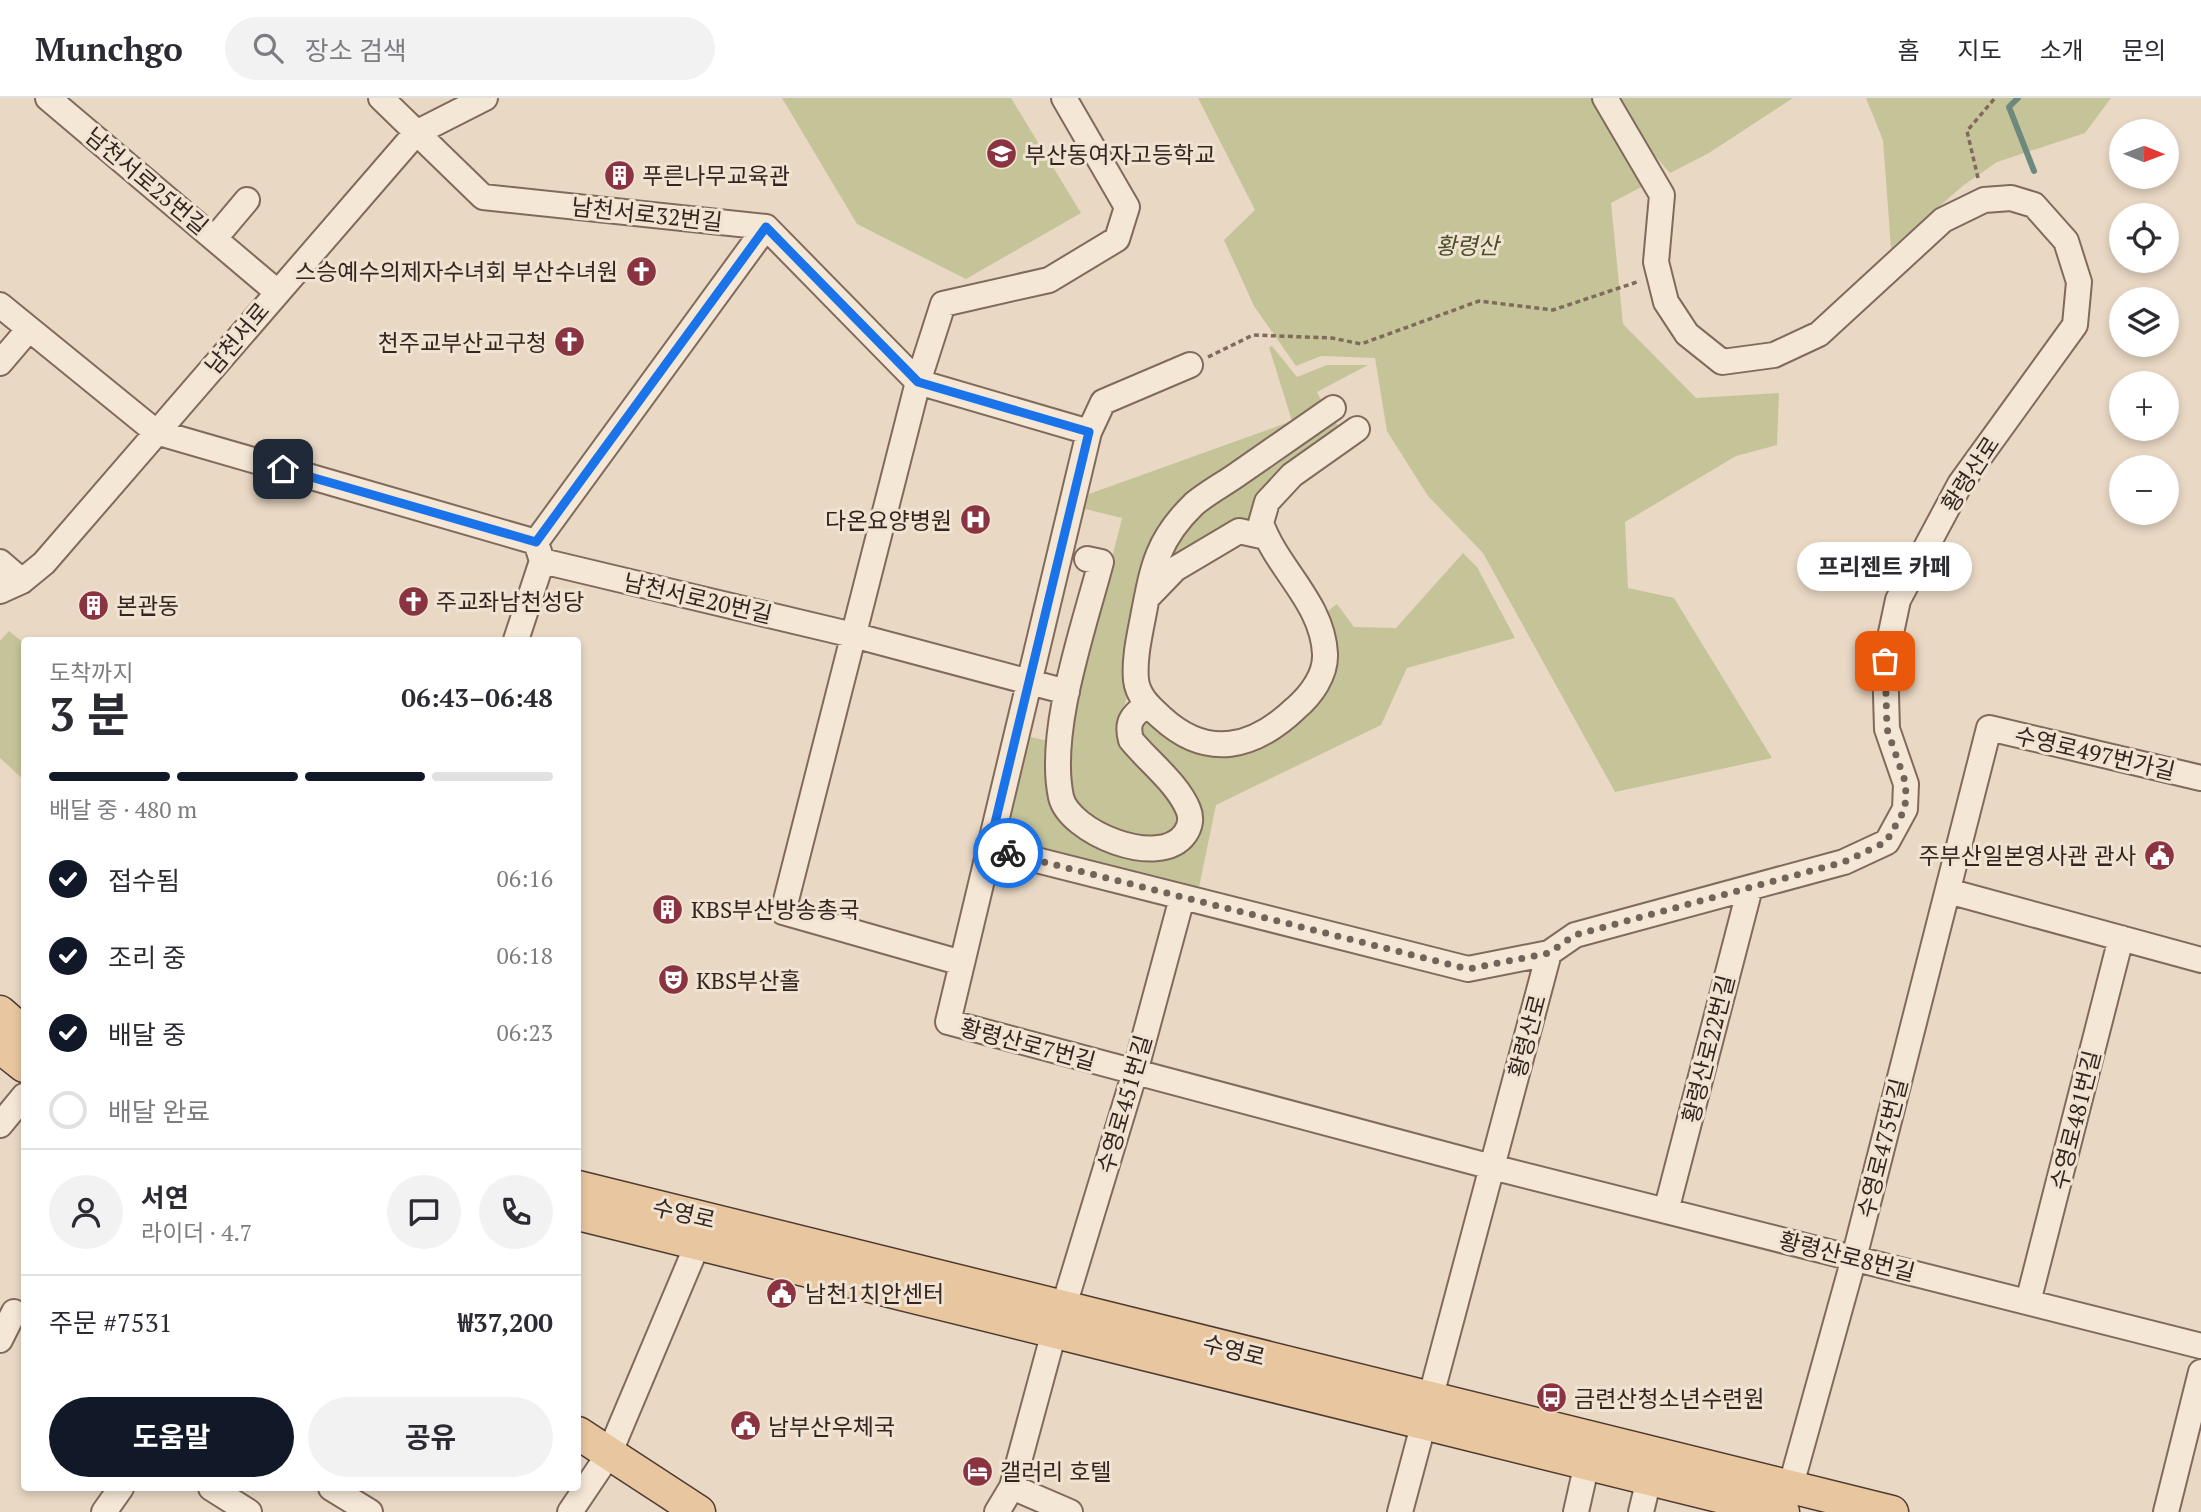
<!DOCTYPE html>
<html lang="ko">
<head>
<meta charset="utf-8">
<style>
  body { margin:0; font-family:"PT Serif","Noto Sans KR",serif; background:#f2f2f3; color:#2b2b33; height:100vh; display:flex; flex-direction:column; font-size:26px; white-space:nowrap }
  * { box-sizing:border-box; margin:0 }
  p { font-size:23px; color:#7c7c81 }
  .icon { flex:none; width:38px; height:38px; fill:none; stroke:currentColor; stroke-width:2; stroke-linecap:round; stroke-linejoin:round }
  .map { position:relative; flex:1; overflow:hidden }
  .drawer { position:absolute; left:21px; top:539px; width:560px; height:854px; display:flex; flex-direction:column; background:#fff; border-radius:7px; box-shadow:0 4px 10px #0003 }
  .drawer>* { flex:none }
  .needle { width:46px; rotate:91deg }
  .tools { position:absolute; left:2109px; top:21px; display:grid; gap:14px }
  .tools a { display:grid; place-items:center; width:70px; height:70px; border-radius:50%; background:#fff; box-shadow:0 4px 10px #0003; font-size:35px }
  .pin { position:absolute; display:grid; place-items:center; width:60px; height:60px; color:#fff; margin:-30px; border-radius:14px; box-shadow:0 4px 10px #0006 }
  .courier { position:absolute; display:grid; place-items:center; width:70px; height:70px; margin:-35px; border:5px solid #1a73e8; border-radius:50%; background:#fff; color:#222; box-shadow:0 2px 9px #0007 }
  .bubble { position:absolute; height:49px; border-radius:24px; background:#fff; box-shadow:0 4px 10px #0003; font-size:23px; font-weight:700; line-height:49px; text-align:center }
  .headline em { font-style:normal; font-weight:700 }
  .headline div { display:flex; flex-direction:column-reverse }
  .headline { display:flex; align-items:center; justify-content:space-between; height:119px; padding:0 28px }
  h1 { font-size:46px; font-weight:700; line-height:52px }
  .bar { display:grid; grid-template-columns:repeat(4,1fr); gap:10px 7px; align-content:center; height:84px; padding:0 28px }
  .bar i { height:9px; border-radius:5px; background:#e1e1e2 }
  .bar .selected { background:#111827 }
  .bar p { grid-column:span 4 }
  .line { display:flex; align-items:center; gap:18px; padding:0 28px; border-top:2px solid #e1e1e2 }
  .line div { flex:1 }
  .round { display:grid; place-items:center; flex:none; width:74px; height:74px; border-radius:37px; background:#f2f2f3 }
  ol { padding:0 28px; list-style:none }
  li { display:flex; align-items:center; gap:21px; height:77px }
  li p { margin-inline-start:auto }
  li .icon { padding:7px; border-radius:50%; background:#111827; color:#fff; stroke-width:4 }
  li:last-child { color:#7c7c81 }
  li i { width:38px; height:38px; border:4px solid #e1e1e2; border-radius:50% }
  .primary-button { display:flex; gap:14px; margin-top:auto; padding:14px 28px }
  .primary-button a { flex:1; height:80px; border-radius:42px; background:#111827; color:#fff; font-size:28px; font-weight:700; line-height:80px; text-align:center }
  .primary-button a+a { background:#f2f2f3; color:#2b2b33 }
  header { display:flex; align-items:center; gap:42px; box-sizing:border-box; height:98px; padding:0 35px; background:#fff; border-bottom:2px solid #e1e1e2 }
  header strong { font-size:33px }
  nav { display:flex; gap:38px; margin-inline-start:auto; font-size:24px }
  .search { width:490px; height:63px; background:#f2f2f3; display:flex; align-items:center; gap:18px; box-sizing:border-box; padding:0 24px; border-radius:38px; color:#7c7c81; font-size:26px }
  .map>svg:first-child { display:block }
  .green { fill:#c5c499 }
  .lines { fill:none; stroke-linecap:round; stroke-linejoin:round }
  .stream { stroke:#6d897e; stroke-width:6 }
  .minor-casing { stroke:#816a5c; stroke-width:28 }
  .major-casing { stroke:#4f3a30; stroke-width:35 }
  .path { stroke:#816a5c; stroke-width:3.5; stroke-dasharray:5 3.5; stroke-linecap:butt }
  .minor { stroke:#f5e7d6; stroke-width:24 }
  .major { stroke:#e8c69f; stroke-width:32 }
  .done { stroke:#736459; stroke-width:7; stroke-dasharray:0 12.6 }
  .route { stroke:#1a73e8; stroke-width:9 }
  .labels { text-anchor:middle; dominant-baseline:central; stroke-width:6; stroke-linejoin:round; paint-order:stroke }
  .poi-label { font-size:23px; fill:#33251f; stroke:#f1e3d2; text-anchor:start }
  .street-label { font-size:23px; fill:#33251f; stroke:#f1e3d2 }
  .park-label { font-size:23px; font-style:italic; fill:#494d28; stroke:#f1e3d2 }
</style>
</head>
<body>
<header>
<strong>Munchgo</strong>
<div class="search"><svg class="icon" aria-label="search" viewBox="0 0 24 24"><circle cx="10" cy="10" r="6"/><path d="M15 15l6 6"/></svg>장소 검색</div>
<nav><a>홈</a><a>지도</a><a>소개</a><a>문의</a></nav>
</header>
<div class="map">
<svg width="2201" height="1414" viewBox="0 0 2201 1414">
  <rect width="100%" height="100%" fill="#e9d8c4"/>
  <!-- green -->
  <path class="green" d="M782,0H1011L1081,115L966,181L857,126Z
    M1198,0H1592L1603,11L1647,86L1611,105L1623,226L1696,300L1779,295L1777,347L1736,358L1625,424L1628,490L1674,500L1772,660L1615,694L1483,455L1428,398L1387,333L1375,260L1321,258L1296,268L1254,208L1224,142L1255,112Z
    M1616,0H1793L1709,55L1670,75L1647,49Z
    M1866,0H2111L2085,35L1997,64L1964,87L1891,150L1883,42Z
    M1272,248L1297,279L1327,267H1368L1317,294L1324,308L1163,435L1123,615L1178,711L1179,732L1161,746L1115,736L1072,707L1066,642L1122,420L1085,411L1089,396L1292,323L1269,249Z
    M1330,317L1345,337L1254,426L1171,468L1162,458L1178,433Z
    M1463,455L1477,469L1515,540L1407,570L1381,627L1216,707L1197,799L1007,752L999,736L1026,638L1049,643L1092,742L1195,737L1140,640L1144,623L1153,622L1221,654L1329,581L1338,556L1335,536L1325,515L1337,506L1354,529L1396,530Z
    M9,533L24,545V682L0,660V543Z"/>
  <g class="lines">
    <!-- stream -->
    <path class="stream" d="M2018,0L2009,9L2034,73"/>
    <defs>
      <path id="minor" d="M48,0L276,193
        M381,0L483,99L766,129L918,284L1089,334L1103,304L1190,267
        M215,140L247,102
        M0,207L156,334L536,444
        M0,265L29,231
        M1333,310C1301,332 1270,354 1238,376C1224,386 1207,395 1194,406C1158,441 1153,467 1144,514C1140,536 1134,559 1136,582C1138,599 1150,609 1162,620C1208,662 1254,650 1296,610C1311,597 1326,577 1325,556C1323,505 1277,471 1261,425L1267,404L1292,377L1357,331
        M1089,334L948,924L1492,1069L2201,1248
        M1087,461L1101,464C1084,529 1047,633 1061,699C1069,734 1159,772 1185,736C1190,729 1192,720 1188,711C1177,685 1149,664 1131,642C1126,624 1132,618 1146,607
        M542,463L853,537L1067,594
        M0,464L22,483
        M0,493L22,483L44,465L416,35L485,0
        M1147,500L1175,471L1239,433L1266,439
        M516,542L542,463L536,444L766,129
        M989,750L1468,871L1549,855
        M1948,793L2201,862
        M962,865L783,814L918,284L943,206L1049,182L1117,141L1127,109L1064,0
        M0,1027L24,998
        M1666,1113L1750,790
        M2028,1204L2121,840
        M1063,1211L1135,974L1182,800
        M0,1242L14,1214
        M1791,1387L1854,1160L1989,630L2201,680
        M1012,1389L1070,1414
        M211,1390L249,1414
        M331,1390L370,1414
        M104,1414L121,1390
        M570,1414L609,1356L698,1145
        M997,1414L1012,1389L1054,1234
        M1400,1414L1549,855L1575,837L1844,764L1887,744L1905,711L1906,686L1887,631L1885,563L1898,502L1960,386L2075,227L2079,184L2066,143L2034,107L2011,100L1984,102L1943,122L1819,236L1774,257L1722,264L1687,236L1666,204L1656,164L1662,97L1605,0
        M1576,1414L1587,1365
        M1641,1414L1649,1381
        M2166,1414L2201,1274"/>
      <path id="major" d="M0,914L24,935
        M0,949L24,968
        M578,1089L1892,1414
        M578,1116L1783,1414
        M578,1335L699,1414"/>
    </defs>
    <!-- minor casing -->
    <use href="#minor" class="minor-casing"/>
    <!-- major casing -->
    <use href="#major" class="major-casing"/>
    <!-- path -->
    <path class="path" d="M1978,80L1967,33L1995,0
      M1208,259L1253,237L1332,240L1361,246L1479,203L1553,212L1640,183"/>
    <!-- minor -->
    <use href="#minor" class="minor"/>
    <!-- major -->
    <use href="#major" class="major"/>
  </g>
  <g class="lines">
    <!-- done -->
    <path class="done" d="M1008,755L1468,871L1549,855L1575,837L1844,764L1886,744L1905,711L1906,686L1887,631L1885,563"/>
    <!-- route -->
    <path class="route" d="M283,371L536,444L766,129L918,284L1089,334L989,750L1008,755"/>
  </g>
  <!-- icons -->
  <defs>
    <symbol id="school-disc" viewBox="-11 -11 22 22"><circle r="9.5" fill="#8a3341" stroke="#f1e3d2"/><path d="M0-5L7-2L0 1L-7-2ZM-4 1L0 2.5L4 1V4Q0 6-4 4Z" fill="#fff"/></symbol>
    <symbol id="building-disc" viewBox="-11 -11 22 22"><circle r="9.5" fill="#8a3341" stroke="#f1e3d2"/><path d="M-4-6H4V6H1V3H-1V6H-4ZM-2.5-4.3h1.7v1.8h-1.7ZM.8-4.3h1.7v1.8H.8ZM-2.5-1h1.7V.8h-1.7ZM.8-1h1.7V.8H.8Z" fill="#fff"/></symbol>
    <symbol id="church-disc" viewBox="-11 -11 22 22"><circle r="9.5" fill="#8a3341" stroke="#f1e3d2"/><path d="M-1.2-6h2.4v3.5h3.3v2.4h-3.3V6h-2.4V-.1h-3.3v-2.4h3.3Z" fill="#fff"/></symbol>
    <symbol id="hospital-disc" viewBox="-11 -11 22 22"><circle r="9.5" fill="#8a3341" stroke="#f1e3d2"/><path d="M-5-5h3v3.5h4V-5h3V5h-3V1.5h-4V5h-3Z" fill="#fff"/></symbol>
    <symbol id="civic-disc" viewBox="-11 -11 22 22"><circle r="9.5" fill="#8a3341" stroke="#f1e3d2"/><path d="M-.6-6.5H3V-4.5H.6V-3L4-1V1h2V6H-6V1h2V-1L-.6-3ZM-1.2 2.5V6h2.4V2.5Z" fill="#fff"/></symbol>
    <symbol id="theatre-disc" viewBox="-11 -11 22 22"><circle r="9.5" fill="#8a3341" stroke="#f1e3d2"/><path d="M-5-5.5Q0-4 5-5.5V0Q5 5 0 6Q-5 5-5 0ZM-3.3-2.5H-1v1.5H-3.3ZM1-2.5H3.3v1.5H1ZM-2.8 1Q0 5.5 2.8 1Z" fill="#fff"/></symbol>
    <symbol id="bus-disc" viewBox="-11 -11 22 22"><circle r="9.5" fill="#8a3341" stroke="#f1e3d2"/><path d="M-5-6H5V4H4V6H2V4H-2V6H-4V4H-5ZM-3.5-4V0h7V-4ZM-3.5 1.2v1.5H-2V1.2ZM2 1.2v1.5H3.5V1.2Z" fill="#fff"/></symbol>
    <symbol id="hotel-disc" viewBox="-11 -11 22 22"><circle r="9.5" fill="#8a3341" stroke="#f1e3d2"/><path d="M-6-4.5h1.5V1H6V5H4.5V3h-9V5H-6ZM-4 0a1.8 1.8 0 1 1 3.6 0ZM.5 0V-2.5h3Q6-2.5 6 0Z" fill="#fff"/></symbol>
  </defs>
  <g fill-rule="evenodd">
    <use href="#school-disc" x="984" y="38" width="35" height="35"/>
    <use href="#building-disc" x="602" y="60" width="35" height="35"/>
    <use href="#church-disc" x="624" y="156" width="35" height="35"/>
    <use href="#church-disc" x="552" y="226" width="35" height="35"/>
    <use href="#hospital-disc" x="958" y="404" width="35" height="35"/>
    <use href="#church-disc" x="396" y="486" width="35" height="35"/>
    <use href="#building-disc" x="76" y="490" width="35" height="35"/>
    <use href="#civic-disc" x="2142" y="740" width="35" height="35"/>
    <use href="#building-disc" x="650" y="794" width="35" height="35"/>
    <use href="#theatre-disc" x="656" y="864" width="35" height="35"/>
    <use href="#civic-disc" x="764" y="1178" width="35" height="35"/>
    <use href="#bus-disc" x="1534" y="1282" width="35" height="35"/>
    <use href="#civic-disc" x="728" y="1310" width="35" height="35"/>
    <use href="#hotel-disc" x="960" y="1356" width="35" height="35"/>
  </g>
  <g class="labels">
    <!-- poi labels -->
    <g class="poi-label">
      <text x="1025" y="56">부산동여자고등학교</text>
      <text x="642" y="77">푸른나무교육관</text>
      <text x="618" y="173" text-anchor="end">스승예수의제자수녀회 부산수녀원</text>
      <text x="547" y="244" text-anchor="end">천주교부산교구청</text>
      <text x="952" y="422" text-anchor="end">다온요양병원</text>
      <text x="436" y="503">주교좌남천성당</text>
      <text x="116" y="507">본관동</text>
      <text x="2136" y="757" text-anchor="end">주부산일본영사관 관사</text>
      <text x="691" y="811">KBS부산방송총국</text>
      <text x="696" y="882">KBS부산홀</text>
      <text x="805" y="1195">남천1치안센터</text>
      <text x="1574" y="1300">금련산청소년수련원</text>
      <text x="768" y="1328">남부산우체국</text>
      <text x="1000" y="1373">갤러리 호텔</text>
    </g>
    <!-- street labels -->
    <g class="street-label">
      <text transform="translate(147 83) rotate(40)">남천서로25번길</text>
      <text transform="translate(647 116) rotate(6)">남천서로32번길</text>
      <text transform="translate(237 240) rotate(-50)">남천서로</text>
      <text transform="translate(1970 376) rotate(-57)">황령산로</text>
      <text transform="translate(698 500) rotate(13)">남천서로20번길</text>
      <text transform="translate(2095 655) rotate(13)">수영로497번가길</text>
      <text transform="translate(1527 938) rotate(-75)">황령산로</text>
      <text transform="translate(1028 946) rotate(15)">황령산로7번길</text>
      <text transform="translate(1708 951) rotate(-76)">황령산로22번길</text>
      <text transform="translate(1124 1006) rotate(-74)">수영로451번길</text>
      <text transform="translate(2075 1022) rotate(-76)">수영로481번길</text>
      <text transform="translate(1882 1050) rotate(-76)">수영로475번길</text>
      <text transform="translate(684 1115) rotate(13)">수영로</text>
      <text transform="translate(1847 1158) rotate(14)">황령산로8번길</text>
      <text transform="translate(1234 1252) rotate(14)">수영로</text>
    </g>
    <!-- park labels -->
    <g class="park-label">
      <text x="1467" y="147">황령산</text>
    </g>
  </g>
</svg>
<div class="tools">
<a><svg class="needle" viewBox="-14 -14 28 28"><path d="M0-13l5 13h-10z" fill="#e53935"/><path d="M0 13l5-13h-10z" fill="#7c7c81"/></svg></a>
<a><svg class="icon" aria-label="locate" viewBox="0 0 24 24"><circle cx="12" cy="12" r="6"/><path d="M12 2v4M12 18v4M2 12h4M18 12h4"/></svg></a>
<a><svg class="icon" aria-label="layers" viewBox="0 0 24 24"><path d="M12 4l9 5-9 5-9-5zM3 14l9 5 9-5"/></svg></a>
<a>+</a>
<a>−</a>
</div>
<div class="pin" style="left:1885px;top:563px;background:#ea580c"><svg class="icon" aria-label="bag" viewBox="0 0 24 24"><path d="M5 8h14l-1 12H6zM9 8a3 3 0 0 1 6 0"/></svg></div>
<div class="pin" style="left:283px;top:371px;background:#1f2937"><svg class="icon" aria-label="home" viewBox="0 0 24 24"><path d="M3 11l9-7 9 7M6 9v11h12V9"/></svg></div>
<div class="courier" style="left:1008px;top:755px"><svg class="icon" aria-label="bike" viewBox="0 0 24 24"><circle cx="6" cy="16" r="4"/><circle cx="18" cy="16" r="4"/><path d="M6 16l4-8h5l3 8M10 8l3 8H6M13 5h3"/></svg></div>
<div class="bubble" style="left:1797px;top:444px;width:175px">프리젠트 카페</div>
<section class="drawer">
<div class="headline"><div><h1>3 분</h1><p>도착까지</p></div><em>06:43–06:48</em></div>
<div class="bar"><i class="selected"></i><i class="selected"></i><i class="selected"></i><i></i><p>배달 중 · 480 m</p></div>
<ol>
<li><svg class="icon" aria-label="check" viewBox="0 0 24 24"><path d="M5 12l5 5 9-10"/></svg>접수됨<p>06:16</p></li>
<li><svg class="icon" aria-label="check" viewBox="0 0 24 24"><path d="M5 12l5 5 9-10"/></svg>조리 중<p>06:18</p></li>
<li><svg class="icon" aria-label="check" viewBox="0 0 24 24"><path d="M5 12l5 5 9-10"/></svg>배달 중<p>06:23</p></li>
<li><i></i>배달 완료</li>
</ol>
<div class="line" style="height:126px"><a class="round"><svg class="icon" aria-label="person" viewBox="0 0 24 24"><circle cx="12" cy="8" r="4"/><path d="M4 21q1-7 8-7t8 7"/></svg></a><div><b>서연</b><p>라이더 · 4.7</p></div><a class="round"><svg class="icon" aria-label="chat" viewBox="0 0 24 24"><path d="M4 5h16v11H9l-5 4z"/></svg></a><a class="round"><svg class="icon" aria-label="phone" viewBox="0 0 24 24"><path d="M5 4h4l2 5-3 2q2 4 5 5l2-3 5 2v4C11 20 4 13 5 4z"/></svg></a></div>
<div class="line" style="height:91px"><div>주문 #7531</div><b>₩37,200</b></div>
<div class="primary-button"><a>도움말</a><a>공유</a></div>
</section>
</div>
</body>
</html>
